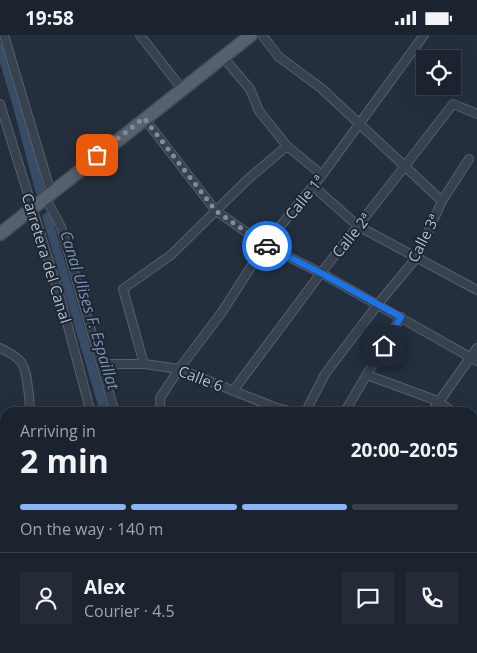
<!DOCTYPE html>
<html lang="en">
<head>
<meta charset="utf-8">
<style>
  body { margin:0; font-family:"Open Sans",sans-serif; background:#242b36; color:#f1f3f6; height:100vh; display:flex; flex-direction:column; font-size:19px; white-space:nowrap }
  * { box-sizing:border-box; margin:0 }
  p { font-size:16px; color:#a0a4aa }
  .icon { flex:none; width:28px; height:28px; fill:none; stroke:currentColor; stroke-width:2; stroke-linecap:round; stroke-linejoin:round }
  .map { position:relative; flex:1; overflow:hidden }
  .sheet { position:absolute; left:0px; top:372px; width:478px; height:246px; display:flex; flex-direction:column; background:#1b232e; border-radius:15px 15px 0 0; box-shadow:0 5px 20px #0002,0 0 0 1px #39404a }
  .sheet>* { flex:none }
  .controls { position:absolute; left:416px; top:15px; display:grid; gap:10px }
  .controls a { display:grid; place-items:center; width:45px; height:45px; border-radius:0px; background:#1b232e; box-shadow:0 5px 20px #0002,0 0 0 1px #39404a; font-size:25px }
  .pin { position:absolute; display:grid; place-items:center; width:42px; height:42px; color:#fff; margin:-21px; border-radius:10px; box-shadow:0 2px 8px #0006 }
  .courier { position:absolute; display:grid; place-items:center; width:50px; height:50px; margin:-25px; border:4px solid #1a73e8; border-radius:50%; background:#fff; color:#222; box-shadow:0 1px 6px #0007 }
  .head em { font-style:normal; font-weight:700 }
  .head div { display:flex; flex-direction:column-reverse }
  .head { display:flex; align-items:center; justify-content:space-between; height:85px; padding:0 20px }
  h1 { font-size:32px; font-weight:700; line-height:38px }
  .bar { display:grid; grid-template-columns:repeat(4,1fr); gap:8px 5px; align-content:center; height:60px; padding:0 20px }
  .bar i { height:6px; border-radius:4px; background:#39404a }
  .bar .on { background:#8ab4f8 }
  .bar p { grid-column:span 4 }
  .line { display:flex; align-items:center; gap:12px; padding:0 20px; border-top:1px solid #39404a }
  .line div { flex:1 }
  .round { display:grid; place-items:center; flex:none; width:52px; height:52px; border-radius:0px; background:#242b36 }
  .status { display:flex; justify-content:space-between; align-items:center; height:35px; padding:0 25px; background:#1b232e; direction:ltr }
  .status svg { height:14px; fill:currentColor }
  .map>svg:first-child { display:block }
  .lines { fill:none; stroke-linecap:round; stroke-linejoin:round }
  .canal { stroke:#394c67; stroke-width:9 }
  .street-casing { stroke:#565f6c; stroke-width:10 }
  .primary-casing { stroke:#414a57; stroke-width:15 }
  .street { stroke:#38414e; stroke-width:8 }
  .primary { stroke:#56606e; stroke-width:12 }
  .done { stroke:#828b98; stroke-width:5; stroke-dasharray:0 9 }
  .route { stroke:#1a73e8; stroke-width:6 }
  .labels { text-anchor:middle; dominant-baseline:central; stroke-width:4; stroke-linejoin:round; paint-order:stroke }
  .street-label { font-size:15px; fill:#b4bcc9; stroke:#1d2633 }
  .water-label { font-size:16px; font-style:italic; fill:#7c92b1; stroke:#1d2633 }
</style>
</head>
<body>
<div class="status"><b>19:58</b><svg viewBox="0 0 49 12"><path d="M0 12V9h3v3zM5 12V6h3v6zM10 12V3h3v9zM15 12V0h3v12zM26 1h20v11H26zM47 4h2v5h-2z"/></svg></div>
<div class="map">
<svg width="477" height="618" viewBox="0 0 477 618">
  <rect width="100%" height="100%" fill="#242f3e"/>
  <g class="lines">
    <!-- canal -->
    <path class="canal" d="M0,12L17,69L40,156
      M47,182L105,378
      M115,618L116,614"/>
    <defs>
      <path id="street" d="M4,0L51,158
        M140,0L182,54
        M262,0L279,22L321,53L442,166
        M223,22L250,54L259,76L287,111L322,140
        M0,69L61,265L91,378
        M144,83L216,176L265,210L321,238L477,326
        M313,151L358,191L477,255
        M45,162L61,192L115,378
        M0,313C23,324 25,328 28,353C29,362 31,369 29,378
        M101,329H144L179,334L274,372L296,378
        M144,329L123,254L171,220L247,145L287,111
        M367,340L438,366L454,378
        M233,356L321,238L405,131L453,69L477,79
        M161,378L160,363L179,334L222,277L265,210L322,140L424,0
        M305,378L325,339L378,269L417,222L442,166L469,124
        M344,378L401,282
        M431,378L477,313
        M472,394L477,401
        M472,409L477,404
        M0,444L5,434
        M472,482L477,480
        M287,614L311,618
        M92,618L93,614
        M119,618L120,614
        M183,618V614
        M254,618L256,614
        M354,618L355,614
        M425,618V614"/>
      <path id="primary" d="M0,199L251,0"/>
    </defs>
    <!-- street casing -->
    <use href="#street" class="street-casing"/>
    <!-- primary casing -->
    <use href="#primary" class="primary-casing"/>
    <!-- street -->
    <use href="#street" class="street"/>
    <!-- primary -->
    <use href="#primary" class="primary"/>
  </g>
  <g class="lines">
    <!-- done -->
    <path class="done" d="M97,120L144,83L216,176L267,211"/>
    <!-- route -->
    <path class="route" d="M267,211L321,238L401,282L384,311"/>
  </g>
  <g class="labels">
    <!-- street labels -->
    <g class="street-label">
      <text transform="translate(304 162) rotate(-51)">Calle 1ª</text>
      <text transform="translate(351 200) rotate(-51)">Calle 2ª</text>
      <text transform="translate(423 203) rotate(-63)">Calle 3ª</text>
      <text transform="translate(47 223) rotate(73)">Carretera del Canal</text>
      <text transform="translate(201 343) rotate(21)">Calle 6</text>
    </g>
    <!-- water labels -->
    <g class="water-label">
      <text transform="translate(90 275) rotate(73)">Canal Ulises F. Espaillat</text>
    </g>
  </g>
</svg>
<div class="controls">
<a><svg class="icon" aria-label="locate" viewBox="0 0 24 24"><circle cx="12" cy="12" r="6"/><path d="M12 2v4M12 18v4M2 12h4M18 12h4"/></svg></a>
</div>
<div class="pin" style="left:97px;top:120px;background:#ea580c"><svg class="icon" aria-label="bag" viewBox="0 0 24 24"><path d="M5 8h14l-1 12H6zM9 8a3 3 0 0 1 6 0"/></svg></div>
<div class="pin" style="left:384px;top:311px;background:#1f2937"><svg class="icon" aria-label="home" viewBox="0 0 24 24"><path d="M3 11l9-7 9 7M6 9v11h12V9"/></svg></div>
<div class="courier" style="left:267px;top:211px"><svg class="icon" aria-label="car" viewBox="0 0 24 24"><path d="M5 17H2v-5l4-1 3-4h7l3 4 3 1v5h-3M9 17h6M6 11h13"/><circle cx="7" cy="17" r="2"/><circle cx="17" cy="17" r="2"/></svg></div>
<section class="sheet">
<div class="head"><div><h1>2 min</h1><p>Arriving in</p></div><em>20:00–20:05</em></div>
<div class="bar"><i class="on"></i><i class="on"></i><i class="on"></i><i></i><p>On the way · 140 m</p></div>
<div class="line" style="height:90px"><a class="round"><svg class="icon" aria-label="person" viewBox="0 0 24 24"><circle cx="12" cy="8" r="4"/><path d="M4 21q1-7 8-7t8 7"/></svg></a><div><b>Alex</b><p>Courier · 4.5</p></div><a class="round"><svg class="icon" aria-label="chat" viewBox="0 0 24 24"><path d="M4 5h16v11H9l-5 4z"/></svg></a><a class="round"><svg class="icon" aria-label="phone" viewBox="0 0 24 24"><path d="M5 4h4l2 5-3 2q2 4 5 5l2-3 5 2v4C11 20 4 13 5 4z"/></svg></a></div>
</section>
</div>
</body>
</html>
